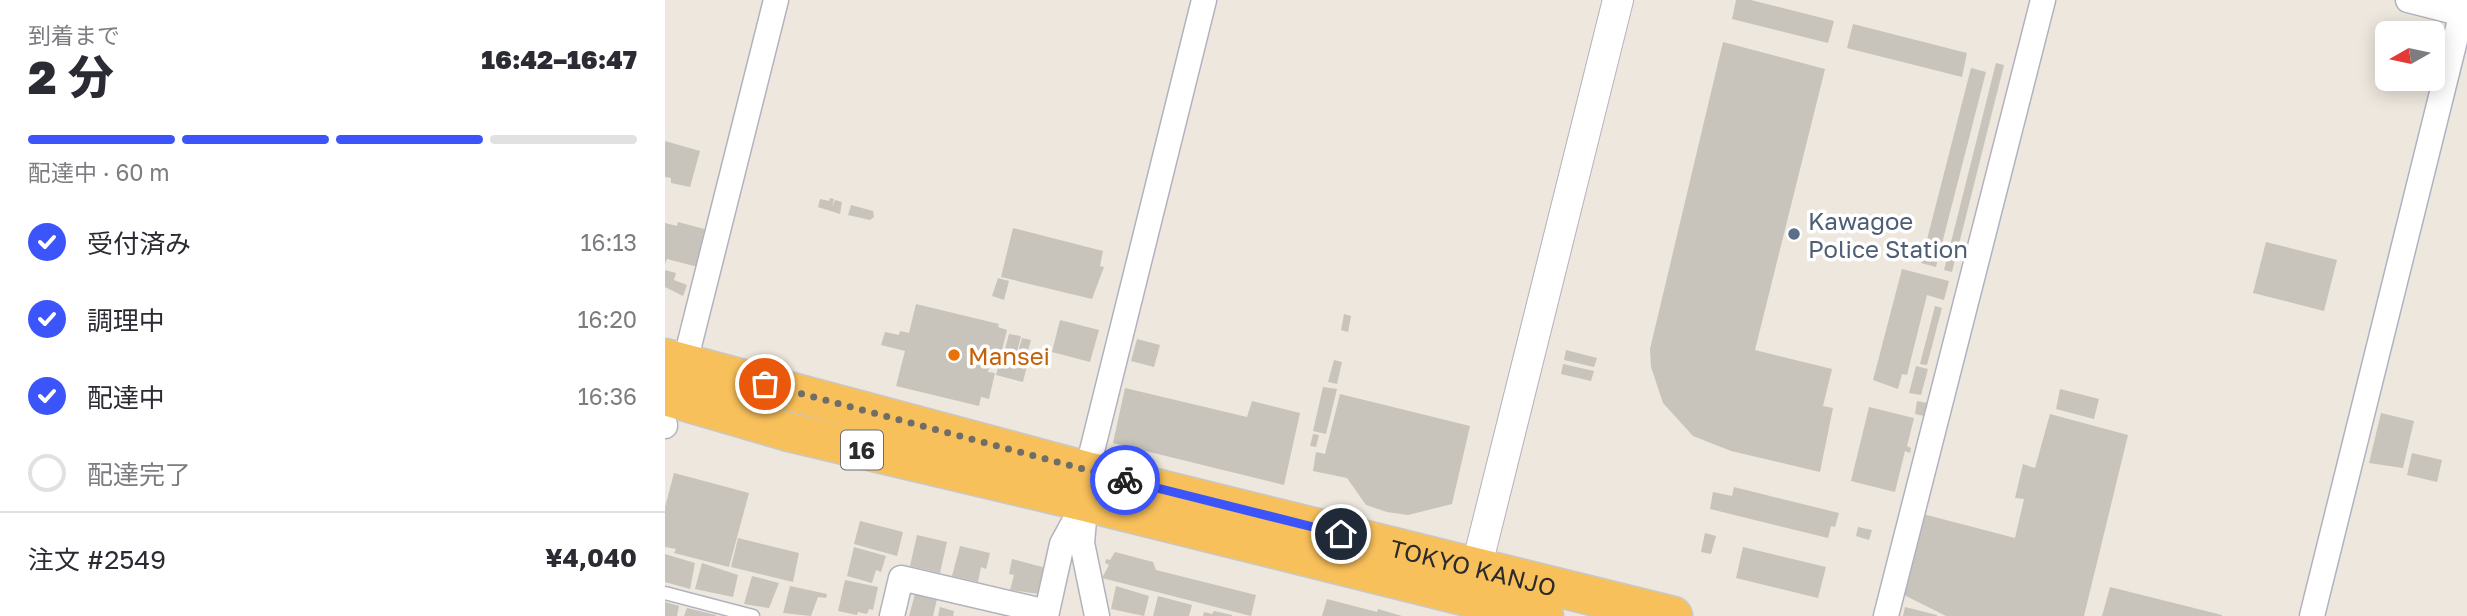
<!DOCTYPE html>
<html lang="ja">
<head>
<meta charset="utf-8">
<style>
  body { margin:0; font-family:"Golos Text","Noto Sans JP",sans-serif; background:#f7f7f7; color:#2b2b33; height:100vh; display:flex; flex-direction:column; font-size:26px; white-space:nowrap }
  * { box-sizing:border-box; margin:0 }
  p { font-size:23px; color:#7c7c81 }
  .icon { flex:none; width:38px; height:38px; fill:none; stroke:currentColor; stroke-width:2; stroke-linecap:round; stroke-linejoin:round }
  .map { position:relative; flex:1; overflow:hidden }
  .details { display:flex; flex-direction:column; background:#fff; width:665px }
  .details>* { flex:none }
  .needle { width:46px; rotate:261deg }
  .buttons { position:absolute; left:1710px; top:21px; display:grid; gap:14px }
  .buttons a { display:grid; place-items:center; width:70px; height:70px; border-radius:10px; background:#fff; box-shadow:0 4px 18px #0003; font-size:35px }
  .pin { position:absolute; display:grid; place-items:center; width:60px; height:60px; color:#fff; margin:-30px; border:4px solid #fff; border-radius:50%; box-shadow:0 2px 7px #0007 }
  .courier { position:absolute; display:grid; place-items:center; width:70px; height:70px; margin:-35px; border:5px solid #3b55fb; border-radius:50%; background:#fff; color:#222; box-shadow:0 2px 9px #0007 }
  .overview em { font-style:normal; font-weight:800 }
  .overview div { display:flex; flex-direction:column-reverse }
  .overview { display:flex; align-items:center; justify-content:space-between; height:119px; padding:0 28px }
  h1 { font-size:46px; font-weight:800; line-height:52px }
  .bar { display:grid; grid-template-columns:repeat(4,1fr); gap:10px 7px; align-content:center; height:84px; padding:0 28px }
  .bar i { height:9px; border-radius:5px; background:#e1e1e2 }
  .bar .on { background:#3b55fb }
  .bar p { grid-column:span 4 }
  .line { display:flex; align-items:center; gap:18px; padding:0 28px; border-top:2px solid #e1e1e2 }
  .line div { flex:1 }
  ol { padding:0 28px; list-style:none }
  li { display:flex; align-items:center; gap:21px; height:77px }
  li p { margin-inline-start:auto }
  li .icon { padding:7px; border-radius:50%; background:#3b55fb; color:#fff; stroke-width:4 }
  li:last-child { color:#7c7c81 }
  li i { width:38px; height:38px; border:4px solid #e1e1e2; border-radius:50% }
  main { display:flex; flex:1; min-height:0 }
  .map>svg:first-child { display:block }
  .building { fill:#c8c4bc }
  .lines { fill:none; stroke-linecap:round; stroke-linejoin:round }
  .service-casing { stroke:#b1b2bf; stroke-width:15 }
  .minor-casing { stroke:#b1b2bf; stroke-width:27 }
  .tertiary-casing { stroke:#b1b2bf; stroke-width:32 }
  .trunk-casing { stroke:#c8c8c8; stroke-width:41 }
  .service { stroke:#fff; stroke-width:12 }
  .minor { stroke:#fff; stroke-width:24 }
  .tertiary { stroke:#fff; stroke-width:30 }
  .trunk { stroke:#f8c05a; stroke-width:38 }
  .done { stroke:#6f6d69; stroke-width:7; stroke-dasharray:0 12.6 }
  .route { stroke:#3b55fb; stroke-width:9 }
  .service-dot { fill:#5c6f8a; stroke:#fff; stroke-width:2.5 }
  .food-dot { fill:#e8710a; stroke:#fff; stroke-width:2.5 }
  .labels { text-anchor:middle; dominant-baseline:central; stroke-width:7; stroke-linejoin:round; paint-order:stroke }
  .shield { fill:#fff; stroke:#6b6b6b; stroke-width:2 }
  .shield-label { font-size:23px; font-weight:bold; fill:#2b2b2b }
  .service-label { font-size:24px; fill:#4e5e75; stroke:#fff; text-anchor:start }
  .food-label { font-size:24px; fill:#c56008; stroke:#fff; text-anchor:start }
  .street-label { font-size:24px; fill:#2b2b2b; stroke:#fff }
</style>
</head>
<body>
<main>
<section class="details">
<div class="overview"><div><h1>2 分</h1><p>到着まで</p></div><em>16:42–16:47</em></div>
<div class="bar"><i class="on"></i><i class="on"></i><i class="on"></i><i></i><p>配達中 · 60 m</p></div>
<ol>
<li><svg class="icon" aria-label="check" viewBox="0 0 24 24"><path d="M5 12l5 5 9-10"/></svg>受付済み<p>16:13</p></li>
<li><svg class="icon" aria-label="check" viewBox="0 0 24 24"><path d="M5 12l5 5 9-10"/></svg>調理中<p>16:20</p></li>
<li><svg class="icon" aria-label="check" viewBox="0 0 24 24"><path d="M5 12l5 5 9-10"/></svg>配達中<p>16:36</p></li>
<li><i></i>配達完了</li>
</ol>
<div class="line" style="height:91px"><div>注文 #2549</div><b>¥4,040</b></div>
</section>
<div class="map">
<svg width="1802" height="616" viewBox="0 0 1802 616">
  <rect width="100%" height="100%" fill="#ede7dd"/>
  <!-- building -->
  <path class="building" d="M1071,0H1086L1169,21L1163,43L1067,19Z
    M1188,24L1302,53L1297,77L1182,48Z
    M1058,42L1160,69L1090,350L1167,369L1158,406L1168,408L1155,472L1066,451L1028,436L998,403L986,367L985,349Z
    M1331,63L1339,65L1287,272L1279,270Z
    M1306,68L1321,72L1271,267L1256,263Z
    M0,141L35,151L25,187L6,183V178L0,177Z
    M165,198L169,199L167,207L170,200L177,202L175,214L153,207L155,199L164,201Z
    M186,205L208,211L209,217L205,220L183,215Z
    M13,222L43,230L33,267L2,259L0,264V223L12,226Z
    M348,228L438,251L435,266L439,267L427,299L336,277Z
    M1601,242L1672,260L1659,311L1588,293Z
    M1237,269L1284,281L1279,300L1262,295L1242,375L1237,374L1233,389L1208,380Z
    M0,270L11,273L9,280L22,285L18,296L0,287Z
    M333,278L344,281L339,300L327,296Z
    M251,304L334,324L333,327L342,330L337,350L364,357L358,382L331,375L337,353L328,351L323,372L330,373L324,399L316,397L314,406L231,386L240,351L216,345L220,332L234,335L235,331L244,333Z
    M1270,306L1277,308L1262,365L1255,364Z
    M679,314L686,316L683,332L676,330Z
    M395,320L434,330L425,362L387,352Z
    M344,334L356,336L352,352L340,349Z
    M357,338L366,340L362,354L353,352Z
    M472,339L495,345L489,367L466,361Z
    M901,350L932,358L929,367L899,360Z
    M669,360L677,362L672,384L663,382Z
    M898,364L929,371L926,381L896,374Z
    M1251,366L1263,369L1256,395L1244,393Z
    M658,387L672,389L661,434L648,431Z
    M460,388L582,417L587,401L635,413L619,485L448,443Z
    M1395,389L1434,399L1429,419L1391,409Z
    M675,394L805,426L787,504L743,515L722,512L701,505L682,478L648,471L651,452L660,454Z
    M1252,401L1262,403L1259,416L1250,414Z
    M1204,407L1249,418L1242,446L1246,448L1245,453L1240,451L1230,492L1186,481Z
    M1716,413L1749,421L1738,468L1704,463Z
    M1385,414L1463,435L1419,616H1281L1237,594L1258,514L1350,538L1359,499L1350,498L1358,464L1370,468Z
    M648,434L654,435L651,447L645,446Z
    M1747,453L1777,460L1772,482L1742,475Z
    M9,473L84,493L64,567L9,553L11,549L0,547V507Z
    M1069,487L1174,513L1170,527L1166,526L1163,538L1045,509L1048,492L1067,496Z
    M195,521L238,532L232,556L189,544Z
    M1193,527L1207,530L1204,540L1191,536Z
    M1040,533L1051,536L1046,554L1036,552Z
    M252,535L282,542L275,573L245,566Z
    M73,538L134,553L128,582L66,567Z
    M295,546L325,553L321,569L316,567L313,582L287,576Z
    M189,547L221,556L216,572L211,570L207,583L182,576Z
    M1078,547L1161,567L1153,598L1071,578Z
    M450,552L488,562L491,570L591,595L586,616L437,578L444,565L440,563L441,559L445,560Z
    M0,554L30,563L25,589L0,582Z
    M347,559L381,568L374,594L345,590L349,575L344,574Z
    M37,563L73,575L68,597L30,589Z
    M87,576L114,583L104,608L79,604Z
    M180,580L213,587L208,610L204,609L202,614L193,612L192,615L173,611Z
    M125,586L162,594L161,598L153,597L146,616L118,613Z
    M451,586L484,596L479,616L446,609Z
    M1445,587L1557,615V616H1437Z
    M250,594L272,599L268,616H244Z
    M493,596L527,605L524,616H488Z
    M662,599L712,612L713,609L737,616H657Z
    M0,602L14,606L12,616H0Z
    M275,607L289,611L288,616H273Z
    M1240,607L1272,615V616H1238Z
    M22,608L51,615V616H19Z
    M549,611L567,615V616H538L539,612L547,614Z"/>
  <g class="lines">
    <defs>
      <path id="service" d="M0,593L88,616"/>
      <path id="minor" d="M1743,0L1802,15
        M20,362L111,0
        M0,426V425
        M422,471L539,0
        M420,509L417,543L432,616
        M227,616L236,578L382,612
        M381,616L397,544L420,502
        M1221,616L1378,0
        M1647,616L1800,0"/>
      <path id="tertiary" d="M811,569L953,0"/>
      <g id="trunk">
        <path id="s1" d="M0,358L422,471L1008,616"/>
        <path d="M0,396L124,432L420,502L879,616"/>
      </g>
    </defs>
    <!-- service casing -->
    <use href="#service" class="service-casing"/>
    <!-- minor casing -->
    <use href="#minor" class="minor-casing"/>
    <!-- tertiary casing -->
    <use href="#tertiary" class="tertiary-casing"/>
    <!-- trunk casing -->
    <use href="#trunk" class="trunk-casing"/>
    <!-- service -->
    <use href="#service" class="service"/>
    <!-- minor -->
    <use href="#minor" class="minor"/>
    <!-- tertiary -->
    <use href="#tertiary" class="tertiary"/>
    <!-- trunk -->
    <use href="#trunk" class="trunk"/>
  </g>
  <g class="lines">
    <!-- done -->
    <path class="done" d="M100,384L460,480"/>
    <!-- route -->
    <path class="route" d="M460,480L676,534"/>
  </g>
  <!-- markers -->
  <circle class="service-dot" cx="1129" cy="234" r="7"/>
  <circle class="food-dot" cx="289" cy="355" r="7"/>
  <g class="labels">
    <!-- shield labels -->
    <rect class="shield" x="176" y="430.5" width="42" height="39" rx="5"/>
    <g class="shield-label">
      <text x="197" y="450">16</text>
    </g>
    <!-- service labels -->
    <g class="service-label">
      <text x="1143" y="220">Kawagoe<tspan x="1143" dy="28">Police Station</tspan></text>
    </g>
    <!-- food labels -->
    <g class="food-label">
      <text x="303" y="355">Mansei</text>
    </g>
    <!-- street labels -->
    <g class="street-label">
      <text stroke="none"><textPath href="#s1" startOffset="835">TOKYO KANJO</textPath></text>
    </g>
  </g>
</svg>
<div class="buttons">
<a><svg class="needle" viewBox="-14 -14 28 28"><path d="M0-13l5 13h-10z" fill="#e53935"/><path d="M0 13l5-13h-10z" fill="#7c7c81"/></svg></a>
</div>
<div class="pin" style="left:100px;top:384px;background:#ea580c"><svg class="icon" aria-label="bag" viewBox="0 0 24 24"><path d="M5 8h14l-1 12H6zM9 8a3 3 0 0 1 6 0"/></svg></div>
<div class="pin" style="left:676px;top:534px;background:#1f2937"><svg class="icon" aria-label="home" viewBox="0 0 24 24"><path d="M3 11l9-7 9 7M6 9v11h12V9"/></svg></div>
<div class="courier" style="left:460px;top:480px"><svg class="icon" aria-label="bike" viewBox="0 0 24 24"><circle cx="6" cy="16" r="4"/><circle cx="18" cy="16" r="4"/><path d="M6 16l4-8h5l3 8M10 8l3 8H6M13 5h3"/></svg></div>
</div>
</main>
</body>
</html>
